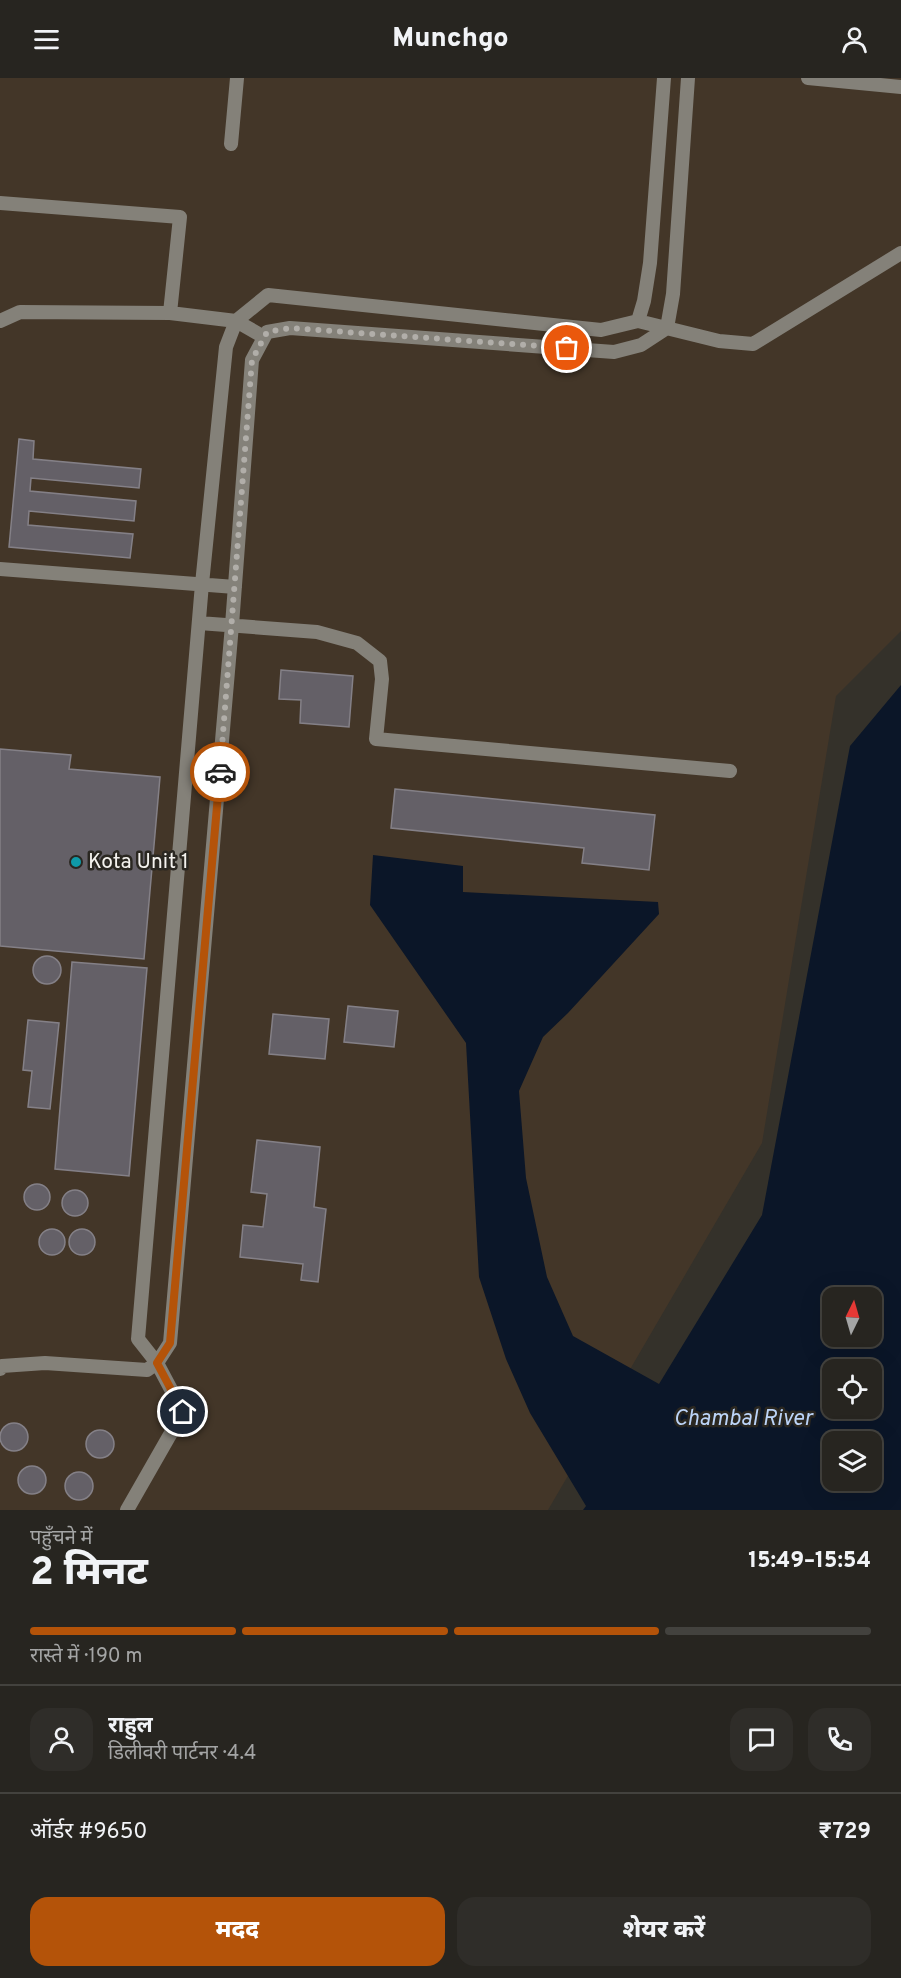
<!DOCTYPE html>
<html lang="hi">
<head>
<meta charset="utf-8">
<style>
  body { margin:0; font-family:Overpass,"Noto Sans Devanagari",sans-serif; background:#2f2d29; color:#f1f3f6; height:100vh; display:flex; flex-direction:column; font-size:22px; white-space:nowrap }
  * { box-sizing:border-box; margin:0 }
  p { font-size:20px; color:#a4a5a5 }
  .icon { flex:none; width:33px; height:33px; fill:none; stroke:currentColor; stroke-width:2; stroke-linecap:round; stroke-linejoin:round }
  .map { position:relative; height:1432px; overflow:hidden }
  .drawer { display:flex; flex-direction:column; background:#272520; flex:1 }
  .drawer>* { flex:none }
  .needle { width:39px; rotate:5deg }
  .buttons { position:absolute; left:822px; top:1209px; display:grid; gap:12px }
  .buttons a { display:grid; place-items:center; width:60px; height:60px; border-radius:12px; background:#272520; box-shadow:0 6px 24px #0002,0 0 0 2px #43423e; font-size:30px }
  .pin { position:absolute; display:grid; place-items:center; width:51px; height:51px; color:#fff; margin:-26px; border:3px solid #fff; border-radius:50%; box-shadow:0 2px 6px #0007 }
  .courier { position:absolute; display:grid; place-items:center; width:60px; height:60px; margin:-30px; border:4px solid #b45309; border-radius:50%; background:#fff; color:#222; box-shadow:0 2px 8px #0007 }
  .overview em { font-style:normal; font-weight:800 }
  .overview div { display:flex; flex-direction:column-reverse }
  .overview { display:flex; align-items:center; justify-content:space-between; height:102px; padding:0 30px }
  h1 { font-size:39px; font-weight:800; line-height:45px }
  .bar { display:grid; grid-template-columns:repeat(4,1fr); gap:9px 6px; align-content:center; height:72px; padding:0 30px }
  .bar i { height:8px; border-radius:4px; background:#43423e }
  .bar .on { background:#b45309 }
  .bar p { grid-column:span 4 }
  .line { display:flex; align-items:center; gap:15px; padding:0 30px; border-top:2px solid #43423e }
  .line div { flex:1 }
  .round { display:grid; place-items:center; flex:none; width:63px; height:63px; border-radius:18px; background:#2f2d29 }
  .action { display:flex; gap:12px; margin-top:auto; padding:12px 30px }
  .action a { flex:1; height:69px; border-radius:18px; background:#b45309; color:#fff; font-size:24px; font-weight:800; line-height:69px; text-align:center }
  .action a+a { background:#2f2d29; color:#f1f3f6 }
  header { display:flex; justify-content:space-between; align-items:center; height:78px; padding:0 30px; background:#272520; font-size:27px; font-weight:800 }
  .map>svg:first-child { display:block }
  .industrial { fill:#433628 }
  .water { fill:#0b1628; fill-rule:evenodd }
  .building { fill:#646067; stroke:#848087; stroke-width:1.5 }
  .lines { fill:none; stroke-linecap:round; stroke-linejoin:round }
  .service { stroke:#848179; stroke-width:14 }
  .done { stroke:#b1aea9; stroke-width:6; stroke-dasharray:0 10.8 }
  .route { stroke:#b45309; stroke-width:8 }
  .culture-dot { fill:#0f9aa8; stroke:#2a2721; stroke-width:2 }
  .labels { text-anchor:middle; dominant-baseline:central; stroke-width:5; stroke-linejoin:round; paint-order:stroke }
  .poi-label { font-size:21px; fill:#f4f2ee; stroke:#2a2721; text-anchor:start }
  .water-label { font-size:22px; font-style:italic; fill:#bcd4f8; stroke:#2a2721 }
</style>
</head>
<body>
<header><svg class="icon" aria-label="menu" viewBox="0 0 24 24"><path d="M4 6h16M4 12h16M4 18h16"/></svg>Munchgo<svg class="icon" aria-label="person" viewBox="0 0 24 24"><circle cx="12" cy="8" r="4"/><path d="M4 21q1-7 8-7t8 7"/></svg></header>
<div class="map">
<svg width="901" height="1432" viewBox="0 0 901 1432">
  <rect width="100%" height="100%" fill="#34312a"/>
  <!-- industrial -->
  <path class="industrial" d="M0,0H901V553L836,618L762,1065L548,1432H0Z"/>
  <!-- water -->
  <path class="water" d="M901,607V1432H583L586,1428L530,1335L506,1281L479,1199L466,965L370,827L373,777L463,788V814L658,824L659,836L568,935L543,959L519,1013L526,1100L547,1199L573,1258L659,1306L762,1137L850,668ZM832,1220H872V1258H832ZM832,1292H872V1330H832ZM832,1364H872V1402H832Z"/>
  <!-- building -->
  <path class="building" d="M19,361L34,363L33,381L141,391L139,410L31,400L30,413L136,423L134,443L29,433L28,447L133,456L130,480L9,469Z
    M281,592L353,598L349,649L300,645L301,622L279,621Z
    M0,671L71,677L69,691L160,699L144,881L0,868Z
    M395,711L655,737L649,792L582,785L584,770L391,750Z
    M33 892a14 14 0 1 1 28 0a14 14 0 1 1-28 0Z
    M72,884L147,890L129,1098L55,1091Z
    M348,928L398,933L394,969L344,964Z
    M273,936L329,941L325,981L269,976Z
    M28,942L59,945L50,1031L28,1029L32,993L23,992Z
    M257,1062L320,1069L314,1129L326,1131L318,1204L301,1202L303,1186L240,1179L243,1147L263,1149L267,1116L251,1114Z
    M24 1119a13 13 0 1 1 26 0a13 13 0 1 1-26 0Z
    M62 1125a13 13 0 1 1 26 0a13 13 0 1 1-26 0Z
    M39 1164a13 13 0 1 1 26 0a13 13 0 1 1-26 0Z
    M69 1164a13 13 0 1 1 26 0a13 13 0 1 1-26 0Z
    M0 1359a14 14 0 1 1 28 0a14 14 0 1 1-28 0Z
    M86 1366a14 14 0 1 1 28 0a14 14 0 1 1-28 0Z
    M18 1402a14 14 0 1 1 28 0a14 14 0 1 1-28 0Z
    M65 1408a14 14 0 1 1 28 0a14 14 0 1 1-28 0Z"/>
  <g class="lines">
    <!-- service -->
    <path class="service" d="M808,0L901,9
      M231,66L237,0
      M0,125L180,139L170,235
      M0,243L20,234L170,235L236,243L264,259
      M638,243L719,263L753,266L901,175
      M0,491L235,509
      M199,545L317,554L357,565L380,583L382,601L376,661L730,693
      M0,1291L2,1288L45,1285L147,1292L157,1285L170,1265L232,547L252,282L267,254L290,250L614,274L641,267L667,250L673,216L688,0
      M127,1432L183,1334L157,1285L138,1261L202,506L226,269L236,243L268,217L601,252L638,243L644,223L650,185L664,0"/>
  </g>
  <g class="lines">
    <!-- done -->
    <path class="done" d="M220,694L252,282L267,254L290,250L567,270"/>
    <!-- route -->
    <path class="route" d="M183,1334L157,1285L170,1265L220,694"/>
  </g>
  <!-- markers -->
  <circle class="culture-dot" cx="76" cy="784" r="6"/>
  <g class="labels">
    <!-- poi labels -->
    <g class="poi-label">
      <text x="88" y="784">Kota Unit 1</text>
    </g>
    <!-- water labels -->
    <g class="water-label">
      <text x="743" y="1341">Chambal River</text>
    </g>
  </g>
</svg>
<div class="buttons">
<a><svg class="needle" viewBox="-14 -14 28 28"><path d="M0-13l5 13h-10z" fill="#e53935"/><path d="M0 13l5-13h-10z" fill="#a4a5a5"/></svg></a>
<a><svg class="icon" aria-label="locate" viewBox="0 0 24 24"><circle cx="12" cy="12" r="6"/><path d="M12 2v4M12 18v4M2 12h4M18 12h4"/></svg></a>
<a><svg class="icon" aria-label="layers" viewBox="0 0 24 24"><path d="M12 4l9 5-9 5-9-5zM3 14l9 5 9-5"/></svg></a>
</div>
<div class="pin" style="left:567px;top:270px;background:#ea580c"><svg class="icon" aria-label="bag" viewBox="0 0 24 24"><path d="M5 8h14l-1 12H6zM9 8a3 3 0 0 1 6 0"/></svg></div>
<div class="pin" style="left:183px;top:1334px;background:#1f2937"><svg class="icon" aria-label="home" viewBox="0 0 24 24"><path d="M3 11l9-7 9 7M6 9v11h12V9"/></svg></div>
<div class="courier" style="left:220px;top:694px"><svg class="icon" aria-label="car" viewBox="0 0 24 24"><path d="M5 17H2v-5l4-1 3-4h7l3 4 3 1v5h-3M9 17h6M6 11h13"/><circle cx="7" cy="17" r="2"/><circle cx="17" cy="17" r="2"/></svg></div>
</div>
<section class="drawer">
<div class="overview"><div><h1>2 मिनट</h1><p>पहुँचने में</p></div><em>15:49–15:54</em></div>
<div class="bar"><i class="on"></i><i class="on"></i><i class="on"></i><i></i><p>रास्ते में · 190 m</p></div>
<div class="line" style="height:108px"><a class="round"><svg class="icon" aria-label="person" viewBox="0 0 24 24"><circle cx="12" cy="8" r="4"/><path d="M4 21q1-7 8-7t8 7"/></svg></a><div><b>राहुल</b><p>डिलीवरी पार्टनर · 4.4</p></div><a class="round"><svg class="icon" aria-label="chat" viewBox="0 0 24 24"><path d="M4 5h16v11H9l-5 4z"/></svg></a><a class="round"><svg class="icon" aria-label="phone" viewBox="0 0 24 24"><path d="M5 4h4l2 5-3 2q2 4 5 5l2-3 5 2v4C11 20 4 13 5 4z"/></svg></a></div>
<div class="line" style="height:78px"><div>ऑर्डर #9650</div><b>₹729</b></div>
<div class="action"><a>मदद</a><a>शेयर करें</a></div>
</section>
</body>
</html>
